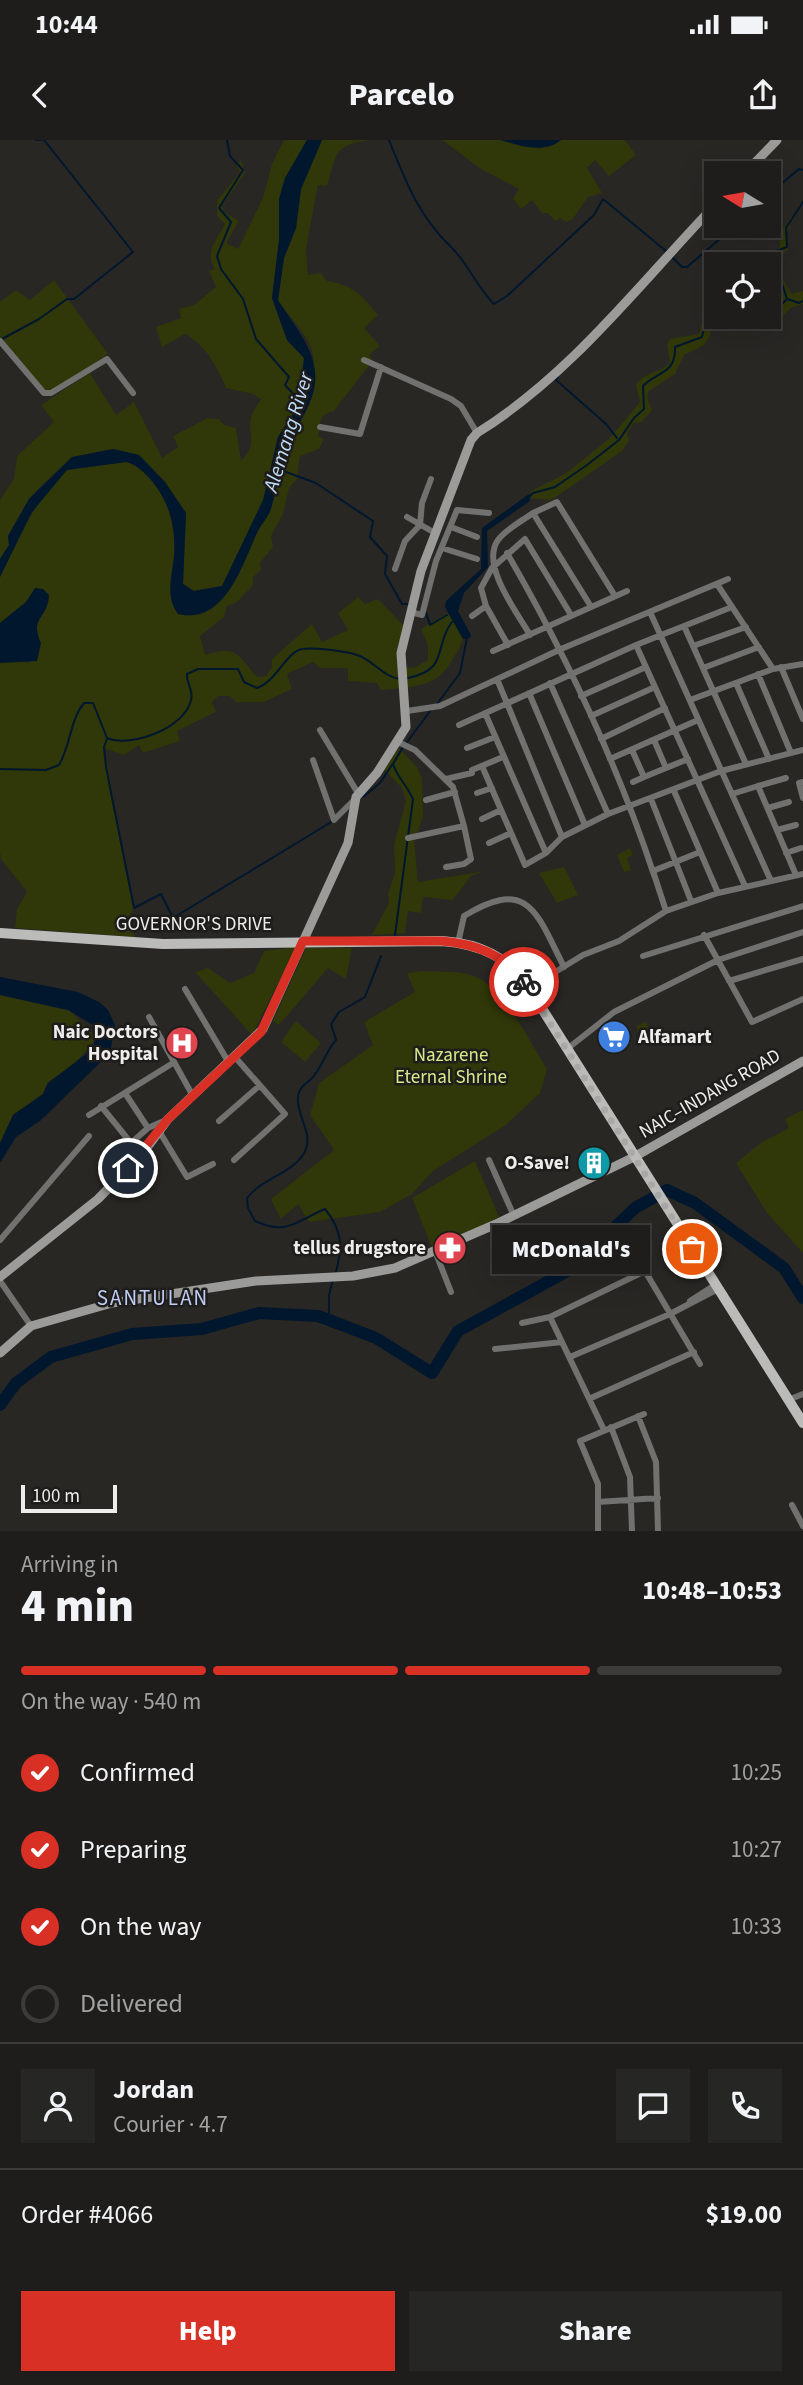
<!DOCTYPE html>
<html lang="en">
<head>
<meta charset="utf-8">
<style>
  body { margin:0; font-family:"Source Sans 3",sans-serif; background:#262624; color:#f1f3f6; height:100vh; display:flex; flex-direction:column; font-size:26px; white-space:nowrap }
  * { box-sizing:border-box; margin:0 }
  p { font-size:23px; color:#a1a2a3 }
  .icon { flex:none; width:38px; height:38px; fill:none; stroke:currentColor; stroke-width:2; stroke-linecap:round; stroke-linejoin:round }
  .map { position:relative; height:1391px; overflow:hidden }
  .side { display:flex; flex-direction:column; background:#1e1d1b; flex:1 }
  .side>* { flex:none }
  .needle { width:46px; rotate:281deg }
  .controls { position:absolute; left:704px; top:21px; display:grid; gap:14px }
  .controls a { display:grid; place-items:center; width:77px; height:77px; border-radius:0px; background:#1e1d1b; box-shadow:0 7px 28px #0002,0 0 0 2px #3c3b3a; font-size:35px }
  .scale { position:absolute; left:21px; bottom:18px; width:96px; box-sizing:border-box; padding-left:7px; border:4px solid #eeedec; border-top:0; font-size:19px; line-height:24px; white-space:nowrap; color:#eeedec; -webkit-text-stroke:5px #1e1d1b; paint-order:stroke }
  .pin { position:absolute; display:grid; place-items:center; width:60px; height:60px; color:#fff; margin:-30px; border:4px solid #fff; border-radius:50%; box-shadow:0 2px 7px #0007 }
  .courier { position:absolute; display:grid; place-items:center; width:70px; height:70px; margin:-35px; border:5px solid #d93025; border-radius:50%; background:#fff; color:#222; box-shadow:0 2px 9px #0007 }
  .bubble { position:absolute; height:49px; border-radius:0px; background:#1e1d1b; box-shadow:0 7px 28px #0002,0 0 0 2px #3c3b3a; font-size:23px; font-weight:800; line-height:49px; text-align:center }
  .summary em { font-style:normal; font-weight:800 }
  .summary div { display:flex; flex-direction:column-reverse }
  .summary { display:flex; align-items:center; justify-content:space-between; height:119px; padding:0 21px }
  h1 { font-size:46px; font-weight:800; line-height:52px }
  .bar { display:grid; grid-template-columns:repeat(4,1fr); gap:10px 7px; align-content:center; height:84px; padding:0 21px }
  .bar i { height:9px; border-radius:5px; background:#3c3b3a }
  .bar .current { background:#d93025 }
  .bar p { grid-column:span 4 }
  .line { display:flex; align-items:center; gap:18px; padding:0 21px; border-top:2px solid #3c3b3a }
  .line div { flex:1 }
  .round { display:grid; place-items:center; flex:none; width:74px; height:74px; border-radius:0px; background:#262624 }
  ol { padding:0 21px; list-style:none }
  li { display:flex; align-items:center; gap:21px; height:77px }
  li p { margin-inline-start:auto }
  li .icon { padding:7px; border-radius:50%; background:#d93025; color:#fff; stroke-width:4 }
  li:last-child { color:#a1a2a3 }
  li i { width:38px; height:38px; border:4px solid #3c3b3a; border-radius:50% }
  .button { display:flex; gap:14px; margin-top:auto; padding:14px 21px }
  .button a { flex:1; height:80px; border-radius:0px; background:#d93025; color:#fff; font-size:28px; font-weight:800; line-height:80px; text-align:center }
  .button a+a { background:#262624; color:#f1f3f6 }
  .status { display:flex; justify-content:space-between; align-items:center; height:49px; padding:0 35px; background:#1e1d1b; direction:ltr }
  .status svg { height:19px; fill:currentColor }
  header { display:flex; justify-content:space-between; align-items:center; height:91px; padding:0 21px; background:#1e1d1b; font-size:32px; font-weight:800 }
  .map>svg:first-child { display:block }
  .green { fill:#303708 }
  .water { fill:#00172e }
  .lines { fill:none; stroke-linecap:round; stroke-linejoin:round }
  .stream { stroke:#00172e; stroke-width:2 }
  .river { stroke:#00172e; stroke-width:12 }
  .street { stroke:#717170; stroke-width:6 }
  .secondary { stroke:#9b9c9a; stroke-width:9 }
  .primary { stroke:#bbbcba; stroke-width:10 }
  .done { stroke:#a9a8a6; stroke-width:7; stroke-dasharray:0 12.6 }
  .route { stroke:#d93025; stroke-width:9 }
  .labels { text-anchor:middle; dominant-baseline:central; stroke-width:5; stroke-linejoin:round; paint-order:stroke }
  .street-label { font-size:19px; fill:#eeedec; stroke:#1e1d1b }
  .poi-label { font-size:19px; font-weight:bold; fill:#eeedec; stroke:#1e1d1b; text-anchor:end }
  .park-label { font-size:19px; fill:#d6ea88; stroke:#1e1d1b }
  .water-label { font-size:21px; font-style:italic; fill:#bfdcf8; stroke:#1e1d1b }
  .neighbourhood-label { font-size:21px; letter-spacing:2px; fill:#bfcdf7; stroke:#1e1d1b }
</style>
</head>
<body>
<div class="status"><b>10:44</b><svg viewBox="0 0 49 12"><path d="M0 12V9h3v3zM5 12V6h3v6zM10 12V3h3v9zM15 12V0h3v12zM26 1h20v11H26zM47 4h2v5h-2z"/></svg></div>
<header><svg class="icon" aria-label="back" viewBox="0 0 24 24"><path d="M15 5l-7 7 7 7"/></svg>Parcelo<svg class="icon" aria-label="share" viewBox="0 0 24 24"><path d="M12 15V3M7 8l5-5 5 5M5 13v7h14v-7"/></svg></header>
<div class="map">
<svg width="803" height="1391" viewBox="0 0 803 1391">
  <rect width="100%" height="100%" fill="#282724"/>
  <!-- green -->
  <path class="green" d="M284,0H307L285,38L279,59V100L272,158L287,200L304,218L300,250L292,276L278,297L264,360L222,446L194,451L183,444L186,373L165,342L139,315L113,309L72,317L41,346L29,359L8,396L9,405L0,419V360L14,339L17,316L54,282L41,265L90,233L116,275L134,262L162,318L178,307L173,296L208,278L219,279L224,285L236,288L241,321C260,302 245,293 252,274C254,269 258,264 261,259L253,254L226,248C218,228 205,204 185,194L162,207L156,187L181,178L179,169L194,165L216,147L209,131L215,129C204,112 217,100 225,84L217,76V61L240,32L236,24L241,21L245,33L222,66L223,71L239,81L226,103L238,109L263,58L272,24Z
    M322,0H368C333,6 337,13 327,46L318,45L306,109L308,135L321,133L327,141C355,146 360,154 378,175L364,188L380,206L369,215L373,220L334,271C317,275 322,282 318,296L324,299L319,309L300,316L297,339L289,348L283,374L271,396L273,407L260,423L261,430L253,437V445L237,462L227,466L224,477L200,496L205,515C238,505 237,514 257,537L266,536L272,527V519L312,484L322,502L348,490L338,473L358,457L365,464L378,459L404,486L400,526L414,528L428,520V505L421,489L447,473L462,491L463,499C443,546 428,546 381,550L377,543L348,541V528H320L313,522L287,534L292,549L264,562H236L230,556H218L212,562L216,572L177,591L180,601L143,613L139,605L124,615L104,608L134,768L130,775L135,797L15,788L17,769L27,752L1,719L0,711V523L11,520L29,523L39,499L35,485L45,471L35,449L26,462L0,483V437L24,386L49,348L67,330L126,322C136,324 145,333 152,341C170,363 176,388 174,417C172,435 165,457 178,474C225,485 242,425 257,392C263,380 270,372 274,358C278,337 282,315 288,294C309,285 317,236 313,215C310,196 288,176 278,160L284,118L296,88L301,49Z
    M442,0C461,0 480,0 498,0C520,2 541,16 561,0H625L636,15L609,36L595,20L587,28L602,53L588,57L572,80L566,82L560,78L555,81L548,73H542L532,60L521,69L513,59L519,49L481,29Z
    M791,77L794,78L787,92L788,110L772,120C781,131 783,143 792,154L803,151V164L791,168L781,177L768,168L771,134L766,121L779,108L783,90Z
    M54,140L108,214L56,249L47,250L36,244L0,196V162L16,150L30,160Z
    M716,149V170L711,169L710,196L704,205L684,215L675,234L649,251L647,257L652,270L642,282L634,283L627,293L629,301L622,311L559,355L550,360L531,358V351L565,334L610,298L640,262L636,245C645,231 662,233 670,222L667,204L670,199L699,194L708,158Z
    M399,608L417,627L422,638L423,677L414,701L418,742L485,731L471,736L453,760L423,757L421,773L408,771L405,793L372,795L389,763L388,754L395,733L394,704L406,662L402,648L384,629Z
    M630,708L633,715L627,718L631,730L624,732L617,715Z
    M564,727L578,755L557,763L539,733Z
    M296,807L252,895L195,832L208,828L230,843L254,833L264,811Z
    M306,808H352L346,839L328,828L279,885L273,881Z
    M421,831C438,832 457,830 474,836C503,846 531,904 547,929L540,953L506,985L433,1031L412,1054L380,1072L309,1082L298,1064L281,1079L271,1059L334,1010L310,975L319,943L373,905L364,882L415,852L407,833Z
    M0,855L70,871L97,898L74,924L47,943L43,954L13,975L0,1004Z
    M296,881L321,903L305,922L281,902Z
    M646,882L653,898L643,902L636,886Z
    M803,970V1113L767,1073L736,1023L762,1002L789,988L785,979Z
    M475,1021L499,1077L433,1110L412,1058Z"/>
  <!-- water -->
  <path class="water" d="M307,0H322L301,49L296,88L284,118L278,160C302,198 332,226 304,274C300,282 296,291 288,294C280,319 278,345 271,369C268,378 261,384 257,393C242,425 225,485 178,474C165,457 172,435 174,417C176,388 170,363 152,341C145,333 136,324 126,322L67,330L32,372L0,437V419L9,405L8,396L29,359L72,317L113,309L139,315L165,342L186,373L183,444L194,451L222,446L263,360L278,297L292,276L300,250L304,218L287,200L272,158L279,100V59L285,38Z
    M501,0H561C544,14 520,6 501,0Z
    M529,354L530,361L487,391L488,427L464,453L458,471L471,495L470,498L463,499L445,467L446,461L481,429L482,388Z
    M35,448L43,449L49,455C48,479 29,477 41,503L37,521L0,523V483L26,462Z
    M0,837L78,852L99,862L108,870L115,885L110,913L40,981L16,997L0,1023V1003L13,975L43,954L48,943L94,908L96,887L68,870L0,855Z"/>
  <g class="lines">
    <!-- stream -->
    <path class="stream" d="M36,0H41
      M227,0L230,16L243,30L219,68L231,82L217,116L221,129L243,159L256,199L289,237L285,245L298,259
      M389,0C406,42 418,75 451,107C466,121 478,148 494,164L507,156L594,75L603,59L666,111
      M768,55L799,29L803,30
      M672,117L682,127H687L735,86
      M787,159L777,128L769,121L774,112L787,107L786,88L803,62
      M768,160L779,167L787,159L799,163L803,161
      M726,177H734
      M2,199L39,179L67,159H74L133,112L44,0
      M558,237L556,240L606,284L617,298
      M278,329L316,343L373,381L370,397L387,416L385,434L402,464H409
      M528,358L533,353L555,347L587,325L619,300L634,278L644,269L643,246C658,231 676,234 675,207L702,197L709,164L716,157
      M426,473L430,485L447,475
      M408,538C450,529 433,507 452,482
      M437,564L460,533L467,498
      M107,599L104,607L106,627L134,768L161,754L173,778L333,681
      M407,602L431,570
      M0,629L46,630L59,625C71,604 70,580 84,563H93L107,598C131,608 185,588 191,560C194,550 186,544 187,534L198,529H238L244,542L257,548C277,541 286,512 302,509C311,507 347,511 357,515C373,520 383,537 400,539
      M363,657L380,643L392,625
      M395,795L413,659C406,644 397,637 393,624L403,607
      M335,1135C343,1108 343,1091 325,1069C296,1081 288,1096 255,1081L248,1068L247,1058C263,1038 290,1034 303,1015C316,995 296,977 298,957C299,946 307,944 313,937C323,925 326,911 336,900L331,884L339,872L365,857L381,816
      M329,1180V1155L333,1140"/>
    <!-- river -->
    <path class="river" d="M0,1265L16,1243L51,1217L132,1194L202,1189L259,1173L318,1176L329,1180L376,1198L432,1233L458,1191L571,1129L635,1068L667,1050L695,1063L784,1128L803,1158"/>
    <!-- street -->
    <path class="street" d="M0,201L44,253H51L107,219L133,253
      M364,220L451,259L461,266L477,293
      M320,287L360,294L381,227
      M533,373L557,362L615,456
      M407,377L435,393
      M451,387L477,397
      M442,408L477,419
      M507,413C566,515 617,623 654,735
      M395,429L405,401L420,385L422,363L431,339
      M717,444L773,529L803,524
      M411,472L422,475L436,421L457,370L489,373
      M650,472L771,741
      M472,476L486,466
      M684,486L746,624
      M530,495C517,472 480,425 498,400C506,389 522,381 533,373L590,465
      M508,505L486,466L481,448L492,428L525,399L571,475
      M636,505L745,746
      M693,506L746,487
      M493,511L627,451
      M781,527L803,579
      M703,528L759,507
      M758,534L791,613
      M497,539L562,697
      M550,543L608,674
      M736,543L769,619
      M529,553L585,685
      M581,556L646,527
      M690,560L773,529
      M407,571L440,566L561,509L728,439
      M485,573L546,713L562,697L608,674L721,631L803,610
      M591,576L655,547
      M459,585L636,505L732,467
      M601,599L665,568
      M654,600L666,628
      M398,602L415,610L453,647L464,686L408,698
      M467,608L495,597
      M632,610L644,637L688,619
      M610,619L698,580
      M313,620L334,680L359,655L320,590
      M482,626L525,725L546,713
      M472,630L503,617
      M446,639L472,633
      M633,642L644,637
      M803,642L799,643L803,658
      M758,646L786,638
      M674,651L718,753
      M477,653L492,648
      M732,654L758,646L796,735
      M651,659L691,761
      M426,660L455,652
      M768,668L789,662
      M482,679L501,670
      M777,690L796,685
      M489,703L511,693
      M786,713L801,708
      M446,727L464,724L471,719L464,686
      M666,771L653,731L700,712
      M704,795L752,882L803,859
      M458,803L464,776C529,736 537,774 564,827
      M643,816L803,766
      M729,841L803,819
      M529,848L583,815L619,801L666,771L718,753L803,734
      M185,849L229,923
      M149,877L193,956
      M567,909L614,872L718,820L803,792
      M125,953L148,988
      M101,966L131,1003L148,988L166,980
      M89,975L173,923
      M219,981L259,946
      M159,991L187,1037L213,1024
      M234,1020L285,974L235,917
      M489,1020L514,1076
      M0,1100L89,996
      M435,1111L451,1152
      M0,1141L31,1186
      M690,1161L715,1145
      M550,1177L604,1290
      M522,1183L550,1177L645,1131L700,1224
      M495,1209L562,1202
      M570,1217L670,1174L718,1149
      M591,1258L694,1212
      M788,1260L803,1254
      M638,1276L656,1322L658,1391
      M611,1287L630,1337L632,1391
      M598,1362L658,1358
      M792,1365L803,1386
      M598,1391V1344L580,1301L644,1274"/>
    <!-- secondary -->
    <path class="secondary" d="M745,33L777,0
      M0,1137L98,1059L143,1013L168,979L263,889L348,703L356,657L377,633L406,587L401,513L421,431L471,300L477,293C571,235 640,143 716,64
      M0,1213L31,1186L112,1163L256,1141L353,1136L395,1128L496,1084L634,1017L803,921"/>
    <!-- primary -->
    <path class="primary" d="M0,793L163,804L442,801C480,804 507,816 529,848L803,1283"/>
  </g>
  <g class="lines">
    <!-- done -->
    <path class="done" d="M524,842L692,1109"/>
    <!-- route -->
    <path class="route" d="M128,1028L168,979L261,892L303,801H442C476,804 503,814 524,842"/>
  </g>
  <!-- icons -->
  <defs>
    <symbol id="supermarket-disc" viewBox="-11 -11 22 22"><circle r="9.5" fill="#3f7fe0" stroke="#1e1d1b"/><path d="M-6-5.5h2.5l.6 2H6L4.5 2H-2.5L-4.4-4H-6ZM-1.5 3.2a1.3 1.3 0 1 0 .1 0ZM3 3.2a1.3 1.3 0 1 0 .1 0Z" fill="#fff"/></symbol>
    <symbol id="hospital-disc" viewBox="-11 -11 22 22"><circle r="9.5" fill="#e0444e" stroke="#1e1d1b"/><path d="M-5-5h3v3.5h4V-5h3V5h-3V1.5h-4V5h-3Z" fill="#fff"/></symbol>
    <symbol id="building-disc" viewBox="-11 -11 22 22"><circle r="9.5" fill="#0f9aa8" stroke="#1e1d1b"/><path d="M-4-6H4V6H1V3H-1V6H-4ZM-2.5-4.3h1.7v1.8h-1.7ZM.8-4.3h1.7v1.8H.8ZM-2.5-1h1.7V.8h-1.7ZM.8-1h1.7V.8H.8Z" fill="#fff"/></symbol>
    <symbol id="pharmacy-disc" viewBox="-11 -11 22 22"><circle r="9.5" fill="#e0444e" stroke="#1e1d1b"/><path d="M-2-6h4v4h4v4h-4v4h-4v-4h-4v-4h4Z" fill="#fff"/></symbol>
  </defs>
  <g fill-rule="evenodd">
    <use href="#supermarket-disc" x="595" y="878" width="38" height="38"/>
    <use href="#hospital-disc" x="163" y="884" width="38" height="38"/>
    <use href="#building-disc" x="575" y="1004" width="38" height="38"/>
    <use href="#pharmacy-disc" x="431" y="1089" width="38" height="38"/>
  </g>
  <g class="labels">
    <!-- street labels -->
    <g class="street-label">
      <text x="194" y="784">GOVERNOR'S DRIVE</text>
      <text transform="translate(710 954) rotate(-30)">NAIC–INDANG ROAD</text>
    </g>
    <!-- poi labels -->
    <g class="poi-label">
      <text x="158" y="892">Naic Doctors<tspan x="158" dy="22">Hospital</tspan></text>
      <text x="638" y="897" text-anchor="start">Alfamart</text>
      <text x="570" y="1023">O-Save!</text>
      <text x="426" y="1108">tellus drugstore</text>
    </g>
    <!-- park labels -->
    <g class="park-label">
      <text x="451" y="915">Nazarene<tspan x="451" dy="22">Eternal Shrine</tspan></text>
    </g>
    <!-- water labels -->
    <g class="water-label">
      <text transform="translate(288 292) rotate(-73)">Alemang River</text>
    </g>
    <!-- neighbourhood labels -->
    <g class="neighbourhood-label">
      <text x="153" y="1158">SANTULAN</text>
    </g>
  </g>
</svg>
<div class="controls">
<a><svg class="needle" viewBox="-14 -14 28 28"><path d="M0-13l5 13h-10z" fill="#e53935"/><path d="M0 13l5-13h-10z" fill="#a1a2a3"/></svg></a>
<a><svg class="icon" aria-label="locate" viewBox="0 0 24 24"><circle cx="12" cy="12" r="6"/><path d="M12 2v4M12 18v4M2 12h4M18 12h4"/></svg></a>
</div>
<div class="scale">100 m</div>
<div class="pin" style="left:692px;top:1109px;background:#ea580c"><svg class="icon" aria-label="bag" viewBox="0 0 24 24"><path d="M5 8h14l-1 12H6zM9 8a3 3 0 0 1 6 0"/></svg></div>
<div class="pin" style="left:128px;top:1028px;background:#1f2937"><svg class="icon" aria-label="home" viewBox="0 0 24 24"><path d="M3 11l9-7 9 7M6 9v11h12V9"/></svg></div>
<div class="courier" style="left:524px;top:842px"><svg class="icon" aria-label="bike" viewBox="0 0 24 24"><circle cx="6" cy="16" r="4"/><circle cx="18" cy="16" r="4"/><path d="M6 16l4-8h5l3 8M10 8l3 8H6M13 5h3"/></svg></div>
<div class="bubble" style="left:492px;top:1085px;width:158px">McDonald's</div>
</div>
<section class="side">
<div class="summary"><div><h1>4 min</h1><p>Arriving in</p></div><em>10:48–10:53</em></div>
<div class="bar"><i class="current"></i><i class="current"></i><i class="current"></i><i></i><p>On the way · 540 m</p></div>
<ol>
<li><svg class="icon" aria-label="check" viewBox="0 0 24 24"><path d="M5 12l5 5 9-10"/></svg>Confirmed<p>10:25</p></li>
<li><svg class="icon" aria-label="check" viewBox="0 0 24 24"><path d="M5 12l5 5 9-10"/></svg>Preparing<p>10:27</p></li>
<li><svg class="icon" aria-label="check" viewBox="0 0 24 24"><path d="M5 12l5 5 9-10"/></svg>On the way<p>10:33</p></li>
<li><i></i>Delivered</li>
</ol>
<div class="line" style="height:126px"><a class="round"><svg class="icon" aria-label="person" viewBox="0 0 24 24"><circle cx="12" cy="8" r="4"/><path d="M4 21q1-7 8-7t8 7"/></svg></a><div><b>Jordan</b><p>Courier · 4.7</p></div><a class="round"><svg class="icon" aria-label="chat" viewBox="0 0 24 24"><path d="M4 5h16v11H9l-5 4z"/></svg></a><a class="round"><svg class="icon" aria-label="phone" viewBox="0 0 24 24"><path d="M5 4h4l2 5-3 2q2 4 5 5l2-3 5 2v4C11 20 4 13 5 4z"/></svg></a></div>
<div class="line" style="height:91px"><div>Order #4066</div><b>$19.00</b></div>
<div class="button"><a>Help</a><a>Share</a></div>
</section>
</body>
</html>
